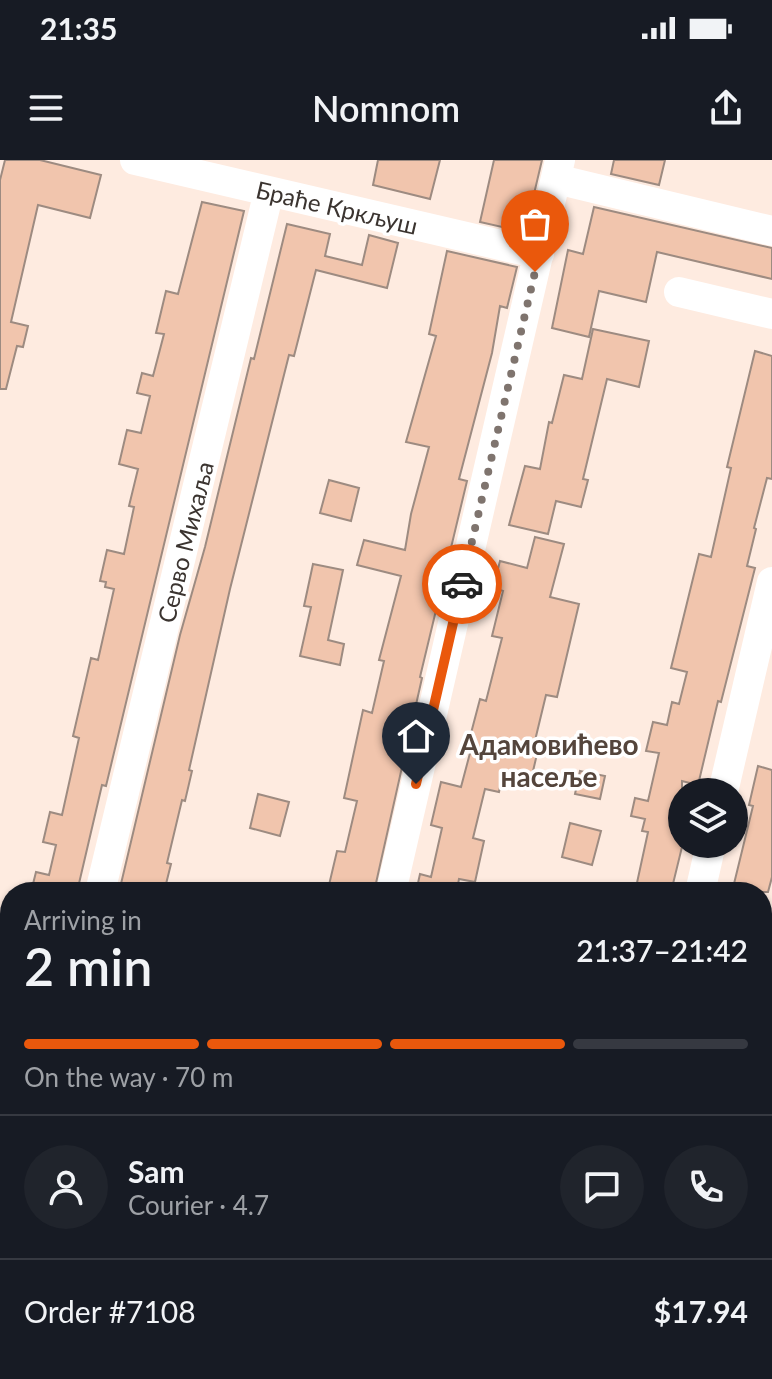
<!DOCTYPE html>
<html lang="en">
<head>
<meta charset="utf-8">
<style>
  body { margin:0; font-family:Lato,sans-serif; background:#20242c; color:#f1f3f6; height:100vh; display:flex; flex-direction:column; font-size:30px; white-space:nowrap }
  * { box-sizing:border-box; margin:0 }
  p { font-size:26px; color:#9ea1a6 }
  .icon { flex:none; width:44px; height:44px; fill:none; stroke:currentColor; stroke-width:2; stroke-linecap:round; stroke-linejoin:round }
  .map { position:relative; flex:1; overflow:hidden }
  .panel { position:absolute; left:0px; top:722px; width:772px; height:498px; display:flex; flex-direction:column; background:#171b24; border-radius:32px 32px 0 0; box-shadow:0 2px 6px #0004 }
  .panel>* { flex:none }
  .controls { position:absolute; left:668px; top:618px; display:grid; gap:16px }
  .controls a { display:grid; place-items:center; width:80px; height:80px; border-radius:50%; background:#171b24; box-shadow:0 2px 6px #0004; font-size:40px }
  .pin { position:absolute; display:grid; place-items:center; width:68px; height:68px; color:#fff; margin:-82px -34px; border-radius:50% 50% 50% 0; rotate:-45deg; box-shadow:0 0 8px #0007 }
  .pin .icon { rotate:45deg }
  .courier { position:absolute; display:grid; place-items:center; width:80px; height:80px; margin:-40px; border:6px solid #ea580c; border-radius:50%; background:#fff; color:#222; box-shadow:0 2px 10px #0007 }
  .head em { font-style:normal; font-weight:600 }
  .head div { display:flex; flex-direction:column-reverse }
  .head { display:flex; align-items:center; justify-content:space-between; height:136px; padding:0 24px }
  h1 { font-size:52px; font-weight:600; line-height:60px }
  .bar { display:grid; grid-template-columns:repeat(4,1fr); gap:12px 8px; align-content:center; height:96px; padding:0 24px }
  .bar i { height:10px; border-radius:6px; background:#363941 }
  .bar .active { background:#ea580c }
  .bar p { grid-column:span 4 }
  .line { display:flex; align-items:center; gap:20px; padding:0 24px; border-top:2px solid #363941 }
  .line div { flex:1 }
  .round { display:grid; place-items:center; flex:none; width:84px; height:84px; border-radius:42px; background:#20242c }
  .status { display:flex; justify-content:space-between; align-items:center; height:56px; padding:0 40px; background:#171b24; direction:ltr }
  .status svg { height:22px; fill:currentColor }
  header { display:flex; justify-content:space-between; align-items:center; height:104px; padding:0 24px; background:#171b24; font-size:36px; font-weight:600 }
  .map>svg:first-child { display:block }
  .green { fill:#d6deb7 }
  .building { fill:#f1c5ad; stroke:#9d8b81; stroke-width:2 }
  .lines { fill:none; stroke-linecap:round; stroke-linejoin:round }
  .path { stroke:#9e918a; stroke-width:4; stroke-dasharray:2 6; stroke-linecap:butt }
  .minor { stroke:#fff; stroke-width:30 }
  .done { stroke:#7f746e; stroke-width:8; stroke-dasharray:0 14.4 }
  .route { stroke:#ea580c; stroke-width:10 }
  .labels { text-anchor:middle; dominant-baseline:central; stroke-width:7; stroke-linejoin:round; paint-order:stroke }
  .street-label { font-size:24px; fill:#3b3430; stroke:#fff }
  .quarter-label { font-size:28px; font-weight:bold; fill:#54453c; stroke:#fff }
</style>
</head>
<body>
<div class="status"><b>21:35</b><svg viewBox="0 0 49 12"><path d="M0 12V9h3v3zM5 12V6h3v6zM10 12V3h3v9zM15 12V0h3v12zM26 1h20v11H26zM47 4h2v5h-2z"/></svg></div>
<header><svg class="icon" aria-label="menu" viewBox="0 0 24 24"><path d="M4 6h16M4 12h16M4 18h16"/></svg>Nomnom<svg class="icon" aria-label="share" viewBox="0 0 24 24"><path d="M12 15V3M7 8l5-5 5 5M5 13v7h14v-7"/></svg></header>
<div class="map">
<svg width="772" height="1219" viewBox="0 0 772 1219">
  <rect width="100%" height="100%" fill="#feebe0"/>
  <!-- green -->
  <path class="green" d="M0,904L10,907V1033L0,1032Z"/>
  <!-- building -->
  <path class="building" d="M5,0H40L101,15L90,58L38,45L11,162L28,166L23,187L17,186L6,229H0V20Z
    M378,0H440L430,39L373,25Z
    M494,0H542L525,72L480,62Z
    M614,0H665L659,25L611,14Z
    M202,42L244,51L106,626L102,625L77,732H31L36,712L49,715L56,685L43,682L50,652L62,655L79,578L73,576L91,498L98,500L114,429L105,427L106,422L100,421L107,390L124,394L134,347L129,346L138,309L119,304L127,270L141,273L150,236L137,233L142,213L153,216L164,174L156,173L166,131L178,134Z
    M594,47L772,88V119L657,92L646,142L599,131L589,177L552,168L568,90L583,94Z
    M287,64L330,74L325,96L362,105L369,75L398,83L387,128L316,110L294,196L289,195L230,429L189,610L192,611L185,641L182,640L167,703L171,704L164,732H139L120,728L180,475L205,387L251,198L254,199Z
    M447,91L517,107L507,148L500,146L492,193L459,319L467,321L420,517L422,518L374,732H357L329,725L337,691L345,692L357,641L344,638L363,550L372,553L384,501L379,500L401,416L357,405L364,380L405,390L411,354L429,287L406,282L436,176L429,174Z
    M593,169L649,181L639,227L607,219L583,319L588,320L581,347L556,341L548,374L509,365L525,306L540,309L549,262L552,263L564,215L582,219Z
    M755,191L772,196V319L767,318L754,368L756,369L747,406L755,408L721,542L718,541L698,625L682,621V687L671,732H635L648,672L642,671L645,659L631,656L635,638L648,641L659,593L646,591L653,562L667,565L672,542L679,544L687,512L671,508L699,394L711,397L731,308L727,307Z
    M329,320L359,328L351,361L320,353Z
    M535,377L564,384L550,437L579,444L557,537L546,535L532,593L537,594L530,624L502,618L499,632L485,629L473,678L484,681L475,722L459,719L458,724L467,726L466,732H416L420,714L431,717L442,668L431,665L441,622L461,627L474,578L470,577L480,539L486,541L502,478L492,476L503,431L493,428L500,401L527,408Z
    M313,404L343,410L328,480L344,484L340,505L300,496L311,447L304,446Z
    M758,606L772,610V717L768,732H732L753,646L749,645Z
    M580,611L605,616L600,639L575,634Z
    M258,634L289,642L280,676L250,668Z
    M570,663L601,671L592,705L562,697Z"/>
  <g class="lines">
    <!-- path -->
    <path class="path" d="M762,1191L772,1189"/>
    <!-- minor -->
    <path class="minor" d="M135,0L539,94
      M556,19L772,71
      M679,132L772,154
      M723,632L772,422
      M100,732L269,31
      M391,732L560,0
      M700,732L711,684
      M762,880L772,883
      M284,1219L286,1210
      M587,1219L590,1210"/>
  </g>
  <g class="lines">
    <!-- done -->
    <path class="done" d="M462,424L535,112"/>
    <!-- route -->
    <path class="route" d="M416,624L462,424"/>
  </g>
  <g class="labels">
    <!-- street labels -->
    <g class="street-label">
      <text transform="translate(337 47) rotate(13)">Браће Кркљуш</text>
      <text transform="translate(185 382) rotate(-76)">Серво Михаља</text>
    </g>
    <!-- quarter labels -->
    <g class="quarter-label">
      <text x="549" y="584">Адамовићево<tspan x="549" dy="32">насеље</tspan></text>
    </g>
  </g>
</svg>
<div class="controls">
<a><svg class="icon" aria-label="layers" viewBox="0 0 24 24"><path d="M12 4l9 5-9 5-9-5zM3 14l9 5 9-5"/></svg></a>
</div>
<div class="pin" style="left:535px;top:112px;background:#ea580c"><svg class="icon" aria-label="bag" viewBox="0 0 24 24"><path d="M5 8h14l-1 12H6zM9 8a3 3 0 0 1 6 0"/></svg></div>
<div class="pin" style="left:416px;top:624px;background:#1f2937"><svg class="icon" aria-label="home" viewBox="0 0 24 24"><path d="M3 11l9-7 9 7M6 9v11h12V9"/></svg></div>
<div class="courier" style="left:462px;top:424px"><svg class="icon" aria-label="car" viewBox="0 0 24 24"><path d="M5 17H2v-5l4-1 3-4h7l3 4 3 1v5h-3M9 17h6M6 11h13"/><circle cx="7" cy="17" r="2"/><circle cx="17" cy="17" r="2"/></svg></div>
<section class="panel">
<div class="head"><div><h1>2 min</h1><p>Arriving in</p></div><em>21:37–21:42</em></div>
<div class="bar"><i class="active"></i><i class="active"></i><i class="active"></i><i></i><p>On the way · 70 m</p></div>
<div class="line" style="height:144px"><a class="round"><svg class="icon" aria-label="person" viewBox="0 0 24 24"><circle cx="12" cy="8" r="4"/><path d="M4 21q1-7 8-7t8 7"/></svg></a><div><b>Sam</b><p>Courier · 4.7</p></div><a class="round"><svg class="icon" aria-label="chat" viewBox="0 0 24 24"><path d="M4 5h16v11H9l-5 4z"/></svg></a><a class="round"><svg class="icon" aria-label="phone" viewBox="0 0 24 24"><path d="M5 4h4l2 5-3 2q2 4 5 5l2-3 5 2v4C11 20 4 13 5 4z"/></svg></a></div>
<div class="line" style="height:104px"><div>Order #7108</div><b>$17.94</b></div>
</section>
</div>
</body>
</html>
